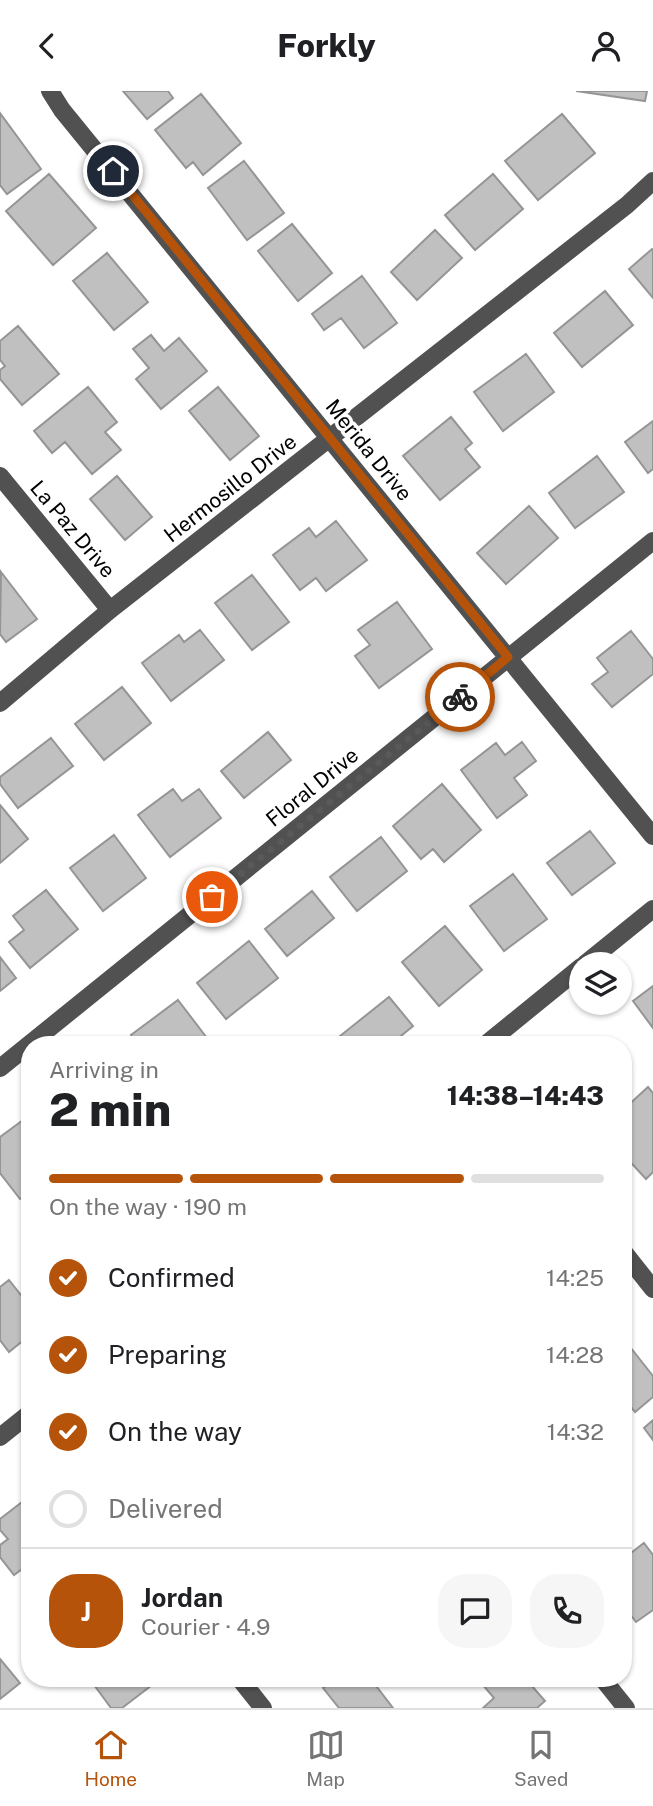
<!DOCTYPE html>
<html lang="en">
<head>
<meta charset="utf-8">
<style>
  body { margin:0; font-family:"Public Sans",sans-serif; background:#f6f6f6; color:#202124; height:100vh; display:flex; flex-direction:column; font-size:26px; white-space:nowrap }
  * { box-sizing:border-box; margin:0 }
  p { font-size:23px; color:#757577 }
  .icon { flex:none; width:38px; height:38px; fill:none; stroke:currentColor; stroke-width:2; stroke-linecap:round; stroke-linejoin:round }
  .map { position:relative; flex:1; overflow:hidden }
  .drawer { position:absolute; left:21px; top:945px; width:611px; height:651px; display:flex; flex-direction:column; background:#fff; border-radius:28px; box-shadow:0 2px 5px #0004 }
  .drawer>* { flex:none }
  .fabs { position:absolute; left:569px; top:861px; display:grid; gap:14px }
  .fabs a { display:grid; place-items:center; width:63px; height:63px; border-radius:50%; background:#fff; box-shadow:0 2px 5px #0004; font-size:35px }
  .pin { position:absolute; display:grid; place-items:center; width:60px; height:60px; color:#fff; margin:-30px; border:4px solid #fff; border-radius:50%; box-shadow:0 2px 7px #0007 }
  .courier { position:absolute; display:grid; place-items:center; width:70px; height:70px; margin:-35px; border:5px solid #b45309; border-radius:50%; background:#fff; color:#222; box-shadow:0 2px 9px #0007 }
  .head em { font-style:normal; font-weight:800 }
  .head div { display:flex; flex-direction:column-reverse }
  .head { display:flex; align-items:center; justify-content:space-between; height:119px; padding:0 28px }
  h1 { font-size:46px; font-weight:800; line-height:52px }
  .bar { display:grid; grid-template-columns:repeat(4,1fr); gap:10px 7px; align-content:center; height:84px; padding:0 28px }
  .bar i { height:9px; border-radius:5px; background:#e0e0e0 }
  .bar .active { background:#b45309 }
  .bar p { grid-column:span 4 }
  .line { display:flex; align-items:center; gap:18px; padding:0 28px; border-top:2px solid #e0e0e0 }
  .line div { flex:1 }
  .round { display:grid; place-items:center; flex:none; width:74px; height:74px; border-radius:28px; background:#f6f6f6 }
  ol { padding:0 28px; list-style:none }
  li { display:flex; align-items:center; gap:21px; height:77px }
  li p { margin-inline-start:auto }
  li .icon { padding:7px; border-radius:50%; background:#b45309; color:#fff; stroke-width:4 }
  li:last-child { color:#757577 }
  li i { width:38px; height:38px; border:4px solid #e0e0e0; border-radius:50% }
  header { display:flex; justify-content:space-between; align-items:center; height:91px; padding:0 28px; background:#fff; font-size:32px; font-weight:800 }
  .dock { display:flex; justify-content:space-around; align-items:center; height:98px; border-top:2px solid #e0e0e0; background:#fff; font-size:19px; color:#757577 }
  .dock a { display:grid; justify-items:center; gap:4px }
  .dock .active { color:#b45309 }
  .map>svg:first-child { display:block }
  .building { fill:#c0c0c0; stroke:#959595; stroke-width:2 }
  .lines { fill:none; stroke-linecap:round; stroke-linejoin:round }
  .minor { stroke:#515151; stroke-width:18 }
  .done { stroke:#595959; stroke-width:7; stroke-dasharray:0 12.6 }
  .route { stroke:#b45309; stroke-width:9 }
  .labels { text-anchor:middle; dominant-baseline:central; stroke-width:7; stroke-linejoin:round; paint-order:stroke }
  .street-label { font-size:21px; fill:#000; stroke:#fff }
</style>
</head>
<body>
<header><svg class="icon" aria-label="back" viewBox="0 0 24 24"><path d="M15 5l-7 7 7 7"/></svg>Forkly<svg class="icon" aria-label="person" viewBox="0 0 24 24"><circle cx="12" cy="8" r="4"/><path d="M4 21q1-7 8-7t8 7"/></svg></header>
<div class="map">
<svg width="653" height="1617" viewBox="0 0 653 1617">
  <rect width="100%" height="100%" fill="#fff"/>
  <!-- building -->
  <path class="building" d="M123,0H168L173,7L147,28Z
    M576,0H647L645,10Z
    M201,3L241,52L203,84L193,71L186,77L155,39Z
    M0,22L41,78L7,103L0,94Z
    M562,23L595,62L538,109L505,70Z
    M244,70L284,122L247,149L208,97Z
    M49,83L96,137L53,174L6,120Z
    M493,83L523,118L475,159L445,124Z
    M292,133L332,182L298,210L258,160Z
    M435,139L462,167L417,209L391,181Z
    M652,158L653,159V207L629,178Z
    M107,162L148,211L114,239L73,190Z
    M362,185L397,232L364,257L341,227L324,239L312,223Z
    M605,200L633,234L582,276L554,242Z
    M18,235L59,283L22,314L0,288V279L5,275L0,269V250Z
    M151,244L164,260L179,247L207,280L161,318L136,288L149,277L133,258Z
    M526,263L554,301L503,340L474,301Z
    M88,296L117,331L105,341L121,359L92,383L65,351L52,362L34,340Z
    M218,296L259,345L230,369L189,320Z
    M451,326L472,352L465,358L480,376L440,409L403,365Z
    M653,330V378L648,382L625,351Z
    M597,365L624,401L575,437L549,402Z
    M117,385L152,426L125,449L90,408Z
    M529,415L558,447L506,493L477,462Z
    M336,430L367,469L326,500L316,487L300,499L273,464L309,437L316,446Z
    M1,481L37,528L6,551L0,543Z
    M252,484L289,531L252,559L215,512Z
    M397,511L432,558L379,597L355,565L370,554L358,539Z
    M200,539L224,569L171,610L142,572L179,544L184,551Z
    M631,540L653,568V583L612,616L592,593L608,581L597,567Z
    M122,596L151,632L104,669L75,633Z
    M268,641L291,669L244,707L221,680Z
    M51,647L73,675L18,717L0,693V686Z
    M522,651L536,670L514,687L527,704L497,727L461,679L496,652L505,664Z
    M442,693L481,739L444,771L433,758L421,768L393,735Z
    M173,698L182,710L199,698L221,727L170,766L138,724Z
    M0,714L28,748L0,772Z
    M590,740L615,772L572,804L547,772Z
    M114,744L146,787L103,820L70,777Z
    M381,746L407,780L357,820L330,786Z
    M513,783L547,828L504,860L470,815Z
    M46,799L78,838L30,877L9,851L24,839L13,825Z
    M312,800L334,827L287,865L265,838Z
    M445,835L482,879L439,915L402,871Z
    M249,850L278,887L226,928L197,892Z
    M0,866L16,887L0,900Z
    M653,895V937L633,910Z
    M389,906L413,935L390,954H348L340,945Z
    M178,909L207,947L199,954H138L131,944Z
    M648,996L653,1002V1081L646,1088L623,1063V1019Z
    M30,1024V1101L20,1108L0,1082V1046Z
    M9,1189L21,1204L30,1197V1244L9,1261L0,1249V1196Z
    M623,1247L653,1285V1306L635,1321L623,1306Z
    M653,1329V1349L644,1337Z
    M26,1408L30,1413V1472L14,1484L0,1466V1454L8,1448L0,1439V1428Z
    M644,1452L653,1464V1519L636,1531L623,1514V1468Z
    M0,1568L20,1592L0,1608Z
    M89,1587H147L152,1594L122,1617H111Z
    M335,1587H370L393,1617H339L323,1597Z
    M477,1587H525L545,1610L537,1617H483L494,1607Z"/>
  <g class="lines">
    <!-- minor -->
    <path class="minor" d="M50,0L62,19L653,745
      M0,385L110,519
      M0,612L110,519L627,114L653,90
      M585,873L653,818
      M485,954L581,876
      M0,977L653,450
      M623,1160L653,1198
      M0,1346L30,1322
      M239,1587L263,1617
      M602,1587L626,1617"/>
  </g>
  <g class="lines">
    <!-- done -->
    <path class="done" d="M212,806L460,606"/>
    <!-- route -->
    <path class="route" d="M113,80L508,566L460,606"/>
  </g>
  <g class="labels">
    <!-- street labels -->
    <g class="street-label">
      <text transform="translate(369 359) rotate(51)">Merida Drive</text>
      <text transform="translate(230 397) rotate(-38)">Hermosillo Drive</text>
      <text transform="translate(73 438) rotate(50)">La Paz Drive</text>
      <text transform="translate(312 696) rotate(-39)">Floral Drive</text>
    </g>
  </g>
</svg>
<div class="fabs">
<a><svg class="icon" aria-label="layers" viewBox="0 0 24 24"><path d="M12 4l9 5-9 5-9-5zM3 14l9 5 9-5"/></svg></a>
</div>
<div class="pin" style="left:212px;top:806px;background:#ea580c"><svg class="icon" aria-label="bag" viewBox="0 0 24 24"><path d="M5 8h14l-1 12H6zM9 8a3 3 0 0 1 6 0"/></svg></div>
<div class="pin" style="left:113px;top:80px;background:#1f2937"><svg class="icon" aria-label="home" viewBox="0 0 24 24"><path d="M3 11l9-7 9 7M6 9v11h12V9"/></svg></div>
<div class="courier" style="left:460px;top:606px"><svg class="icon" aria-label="bike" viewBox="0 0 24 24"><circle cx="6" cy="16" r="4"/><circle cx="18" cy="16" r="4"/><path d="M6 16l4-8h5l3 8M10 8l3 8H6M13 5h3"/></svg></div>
<section class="drawer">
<div class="head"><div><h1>2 min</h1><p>Arriving in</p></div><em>14:38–14:43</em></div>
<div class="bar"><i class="active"></i><i class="active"></i><i class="active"></i><i></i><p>On the way · 190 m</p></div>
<ol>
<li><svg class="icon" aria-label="check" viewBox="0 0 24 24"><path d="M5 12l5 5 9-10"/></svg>Confirmed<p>14:25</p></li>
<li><svg class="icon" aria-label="check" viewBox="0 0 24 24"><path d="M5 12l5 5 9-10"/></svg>Preparing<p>14:28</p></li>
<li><svg class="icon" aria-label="check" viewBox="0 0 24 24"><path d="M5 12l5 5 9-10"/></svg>On the way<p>14:32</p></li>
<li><i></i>Delivered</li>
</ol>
<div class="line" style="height:126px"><b class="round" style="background:#b45309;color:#fff">J</b><div><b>Jordan</b><p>Courier · 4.9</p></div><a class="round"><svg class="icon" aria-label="chat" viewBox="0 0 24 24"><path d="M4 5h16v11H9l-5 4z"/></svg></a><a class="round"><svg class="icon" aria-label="phone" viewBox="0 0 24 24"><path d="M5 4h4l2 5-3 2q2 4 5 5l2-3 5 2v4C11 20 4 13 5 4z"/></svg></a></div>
</section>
</div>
<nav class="dock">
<a class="active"><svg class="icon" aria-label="home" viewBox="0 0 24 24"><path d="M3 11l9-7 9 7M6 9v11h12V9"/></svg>Home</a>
<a><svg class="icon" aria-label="map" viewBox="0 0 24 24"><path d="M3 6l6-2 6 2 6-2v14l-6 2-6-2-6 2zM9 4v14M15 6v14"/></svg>Map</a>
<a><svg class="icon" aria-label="saved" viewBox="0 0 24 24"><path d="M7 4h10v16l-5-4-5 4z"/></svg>Saved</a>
</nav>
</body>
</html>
